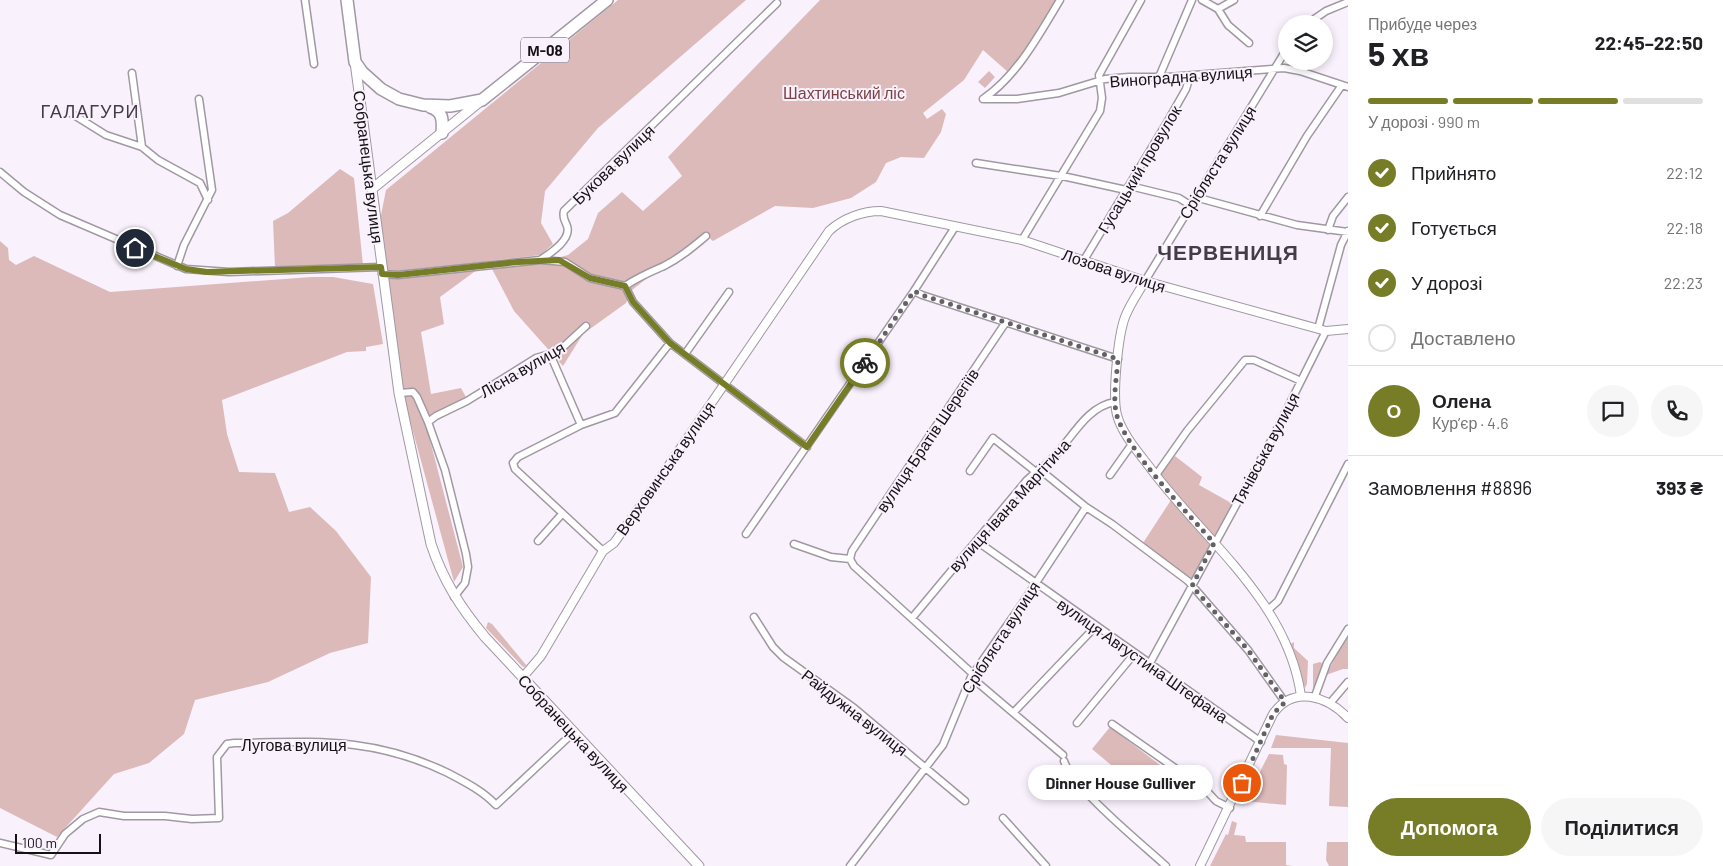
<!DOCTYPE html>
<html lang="uk">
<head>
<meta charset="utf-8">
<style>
  body { margin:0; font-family:Barlow,sans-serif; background:#f6f6f6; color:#202124; height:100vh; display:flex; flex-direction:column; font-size:19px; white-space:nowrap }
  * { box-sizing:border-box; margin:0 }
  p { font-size:16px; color:#757577 }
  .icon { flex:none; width:28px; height:28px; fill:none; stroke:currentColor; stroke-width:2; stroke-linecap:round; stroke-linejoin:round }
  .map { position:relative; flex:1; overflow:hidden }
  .side { display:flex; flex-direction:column; background:#fff; width:375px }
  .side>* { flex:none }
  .buttons { position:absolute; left:1278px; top:15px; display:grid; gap:10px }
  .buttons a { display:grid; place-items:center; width:55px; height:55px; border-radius:50%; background:#fff; box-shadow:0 2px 8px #0003; font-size:25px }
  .scale { position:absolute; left:15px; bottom:12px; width:86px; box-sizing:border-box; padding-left:5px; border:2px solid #151216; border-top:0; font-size:14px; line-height:18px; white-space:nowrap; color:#151216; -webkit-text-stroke:4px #f9f1fc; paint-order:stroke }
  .pin { position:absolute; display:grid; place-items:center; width:42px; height:42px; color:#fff; margin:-21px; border:2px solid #fff; border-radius:50%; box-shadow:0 1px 5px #0007 }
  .courier { position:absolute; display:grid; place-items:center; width:50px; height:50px; margin:-25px; border:4px solid #777d27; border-radius:50%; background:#fff; color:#222; box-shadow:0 1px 6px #0007 }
  .bubble { position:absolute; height:35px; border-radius:18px; background:#fff; box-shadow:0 2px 8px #0003; font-size:16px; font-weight:700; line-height:35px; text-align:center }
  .head em { font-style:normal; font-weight:700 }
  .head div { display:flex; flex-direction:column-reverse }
  .head { display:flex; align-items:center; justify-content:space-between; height:85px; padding:0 20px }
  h1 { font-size:32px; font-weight:700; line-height:38px }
  .bar { display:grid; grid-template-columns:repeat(4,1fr); gap:8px 5px; align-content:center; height:60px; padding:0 20px }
  .bar i { height:6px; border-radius:4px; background:#e0e0e0 }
  .bar .selected { background:#777d27 }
  .bar p { grid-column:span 4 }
  .line { display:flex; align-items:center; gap:12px; padding:0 20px; border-top:1px solid #e0e0e0 }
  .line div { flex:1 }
  .round { display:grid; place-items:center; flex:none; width:52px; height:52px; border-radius:26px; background:#f6f6f6 }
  ol { padding:0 20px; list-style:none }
  li { display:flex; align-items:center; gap:15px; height:55px }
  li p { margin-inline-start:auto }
  li .icon { padding:5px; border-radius:50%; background:#777d27; color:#fff; stroke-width:4 }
  li:last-child { color:#757577 }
  li i { width:28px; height:28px; border:2px solid #e0e0e0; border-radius:50% }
  .action { display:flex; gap:10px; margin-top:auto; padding:10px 20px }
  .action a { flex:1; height:58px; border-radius:30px; background:#777d27; color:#fff; font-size:20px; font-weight:700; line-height:58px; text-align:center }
  .action a+a { background:#f6f6f6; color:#202124 }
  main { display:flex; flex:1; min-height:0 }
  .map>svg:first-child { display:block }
  .green { fill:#ddbaba }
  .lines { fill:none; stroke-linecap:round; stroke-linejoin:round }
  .minor-casing { stroke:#a098a3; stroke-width:9 }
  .tertiary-casing { stroke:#a098a3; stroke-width:10 }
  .secondary-casing { stroke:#a098a3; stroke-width:11 }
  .trunk-casing { stroke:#a098a3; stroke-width:14 }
  .minor { stroke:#fff; stroke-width:6 }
  .tertiary { stroke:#fff; stroke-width:8 }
  .secondary { stroke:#fff; stroke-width:9 }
  .trunk { stroke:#fff; stroke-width:11 }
  .done { stroke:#656066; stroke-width:5; stroke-dasharray:0 9 }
  .route { stroke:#777d27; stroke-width:6 }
  .labels { text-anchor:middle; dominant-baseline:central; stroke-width:4; stroke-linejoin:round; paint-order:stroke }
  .shield { fill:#f9f1fc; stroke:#59555b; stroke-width:1 }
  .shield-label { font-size:15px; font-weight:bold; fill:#151216 }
  .street-label { font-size:16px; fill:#151216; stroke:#f9f1fc }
  .park-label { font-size:16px; fill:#7d4244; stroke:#f9f1fc }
  .neighbourhood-label { font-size:18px; letter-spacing:1px; fill:#433d46; stroke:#f9f1fc }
  .district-label { font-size:21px; font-weight:bold; letter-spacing:1px; fill:#433d46; stroke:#f9f1fc }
</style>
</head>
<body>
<main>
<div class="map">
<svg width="1348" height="866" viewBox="0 0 1348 866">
  <rect width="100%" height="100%" fill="#f9f1fc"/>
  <!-- green -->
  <path class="green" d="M618,0H746L598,128L545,191L541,223L553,244L541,255L489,261L440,297L444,324L421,332L431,394L461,388L467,399L425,421L463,567L454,582L405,402L380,220L386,190Z
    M820,0H1061L1035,41L1009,73L983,50L964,80L923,113L927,119L942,109L946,114L941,132L924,158L901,157L886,163L876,182L851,198L813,208L775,206L713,241L704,234L632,290L626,303L583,334L563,366L514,311L490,265L539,263L568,255L588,239L598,213L622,192L643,211L682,176L668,157Z
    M989,71L995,77L985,88L978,82Z
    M340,169L354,178L363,265L275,268L273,221L288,213Z
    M0,241L8,248L9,260L16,265L34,256L110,292L311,277H333L373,284L383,344L366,347V351L347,352L222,400L227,434L239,472L275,473L289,512L310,507L336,531L371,577L368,643L330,653L268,682L195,700L184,734L149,763L114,774L57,837L0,808Z
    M1175,456L1202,477L1199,485L1233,504L1214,537L1160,475Z
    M1171,500L1210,544L1192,580L1143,543Z
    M488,622L492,624L527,666L523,667L486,628Z
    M1348,634V669H1343L1326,675Z
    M1294,642V648L1308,661L1307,684L1305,688L1289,645Z
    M1320,662L1325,665L1313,689V664Z
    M1110,727L1164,768L1148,796L1092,749Z
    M1276,735L1348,743V807L1329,806L1331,748H1271Z
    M1269,754L1283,755L1284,764L1287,765L1286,805L1245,801Z
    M1232,821L1237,823L1234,835L1245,836L1246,842H1286V865L1292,866H1210L1226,834L1228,835Z
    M1327,842H1348V866H1329L1326,860Z"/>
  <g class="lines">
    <defs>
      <path id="minor" d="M305,0L314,64
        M1202,0L1218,9L1228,25L1249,43
        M1218,9L1234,0
        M1307,24L1326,11L1348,2
        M132,73L142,147
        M1159,77L1192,0
        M983,99H1017L1059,93L1105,79L1129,77H1168L1284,68L1300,71L1348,87
        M983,99C1017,76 1039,35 1060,0
        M69,112L106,135L142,147L158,160L200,183L208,200
        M976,163L1067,177L1126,190
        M0,172L24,192L60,215L186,269L229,272L381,267
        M1130,186L1179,198L1190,205
        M1195,197L1297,225L1348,232
        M1260,216L1307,136L1342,85
        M1328,230L1333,216L1348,197
        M1022,240L1100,111L1102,98L1099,75L1141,0
        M541,260L565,262L590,278L625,286L633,302L670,343L807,447
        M1084,260L1169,119L1186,89L1190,76
        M177,266L184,245L212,190L199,99
        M382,274L398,275L540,260C549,254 572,240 567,226C565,220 562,218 564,211L777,3
        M1145,281L1286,50
        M625,286C638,277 650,272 664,266C680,258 693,247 706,236
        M914,291L922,295L1118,359
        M1318,329L1341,245L1348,231
        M550,354L581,425
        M685,354L729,292
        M399,393L413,392L417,397L428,422L445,470L466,554L468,567L465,583L454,597
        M428,422L436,416L467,401L536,358L550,354L561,349L586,326
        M1039,469L1086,507L1112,524L1188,581L1248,650L1285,702
        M970,471L993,438L1036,472
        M1110,475L1132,444
        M1156,475L1187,431L1245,360H1254L1301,381
        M746,534L914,291L955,227
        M538,541L562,514
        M978,542L1261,742
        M794,544L831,557L850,559L854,566L973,674
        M603,551L515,469L513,463L518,457L581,425L615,413L670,343
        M850,559L852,551L1006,322
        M1268,610L1278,601L1348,464
        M754,617L773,647L783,657L854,708L965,801
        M912,618L1027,480C1032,475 1037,471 1043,467C1067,450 1082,407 1115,402
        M1150,663L1272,439L1326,331
        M971,677L1063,755
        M1315,696L1327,663L1348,629
        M1331,702L1348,682
        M1014,712L1096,626
        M1077,723L1135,653
        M1112,724L1205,789L1216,801L1230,808
        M1064,761C1073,788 1142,844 1166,866
        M1003,818L1046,866
        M0,843L51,855L65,834L83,819L99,812L124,816H165L192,819L219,818L217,757L227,744L234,743C315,742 372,736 448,773C465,782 483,791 496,805L574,732
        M850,866L943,745L971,677L1022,604L1086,507"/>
      <path id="tertiary" d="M1145,281C1138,293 1130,304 1125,317C1118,336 1112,395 1117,415C1122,434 1139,453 1151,469C1205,541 1288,602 1301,696
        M523,677L541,656L603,551L614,543L654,487L829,231C843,218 863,211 881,211L1022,240L1145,281L1326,331L1348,329
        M1200,866L1273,714C1293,685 1327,696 1348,718"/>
      <path id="secondary" d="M355,62L399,393L431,544C443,580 460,607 485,637L699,866
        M372,189L482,100"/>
      <path id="trunk" d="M347,0L355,62L362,72L381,89L399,99L423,105L450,106L482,100L607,0
        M430,107C443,111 443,120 442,133"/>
    </defs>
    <!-- minor casing -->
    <use href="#minor" class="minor-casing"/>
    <!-- tertiary casing -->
    <use href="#tertiary" class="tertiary-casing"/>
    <!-- secondary casing -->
    <use href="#secondary" class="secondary-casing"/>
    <!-- trunk casing -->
    <use href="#trunk" class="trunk-casing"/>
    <!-- minor -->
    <use href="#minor" class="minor"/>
    <!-- tertiary -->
    <use href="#tertiary" class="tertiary"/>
    <!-- secondary -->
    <use href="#secondary" class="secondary"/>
    <!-- trunk -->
    <use href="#trunk" class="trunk"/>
  </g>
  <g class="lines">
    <!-- done -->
    <path class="done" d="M865,363L914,291L922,295L1118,359C1117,377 1112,398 1117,416C1129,453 1187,512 1214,543L1192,586L1248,650L1285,702L1273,714L1242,783"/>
    <!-- route -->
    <path class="route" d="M135,248L186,269L207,272L381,267L382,274L398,275L518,262L559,260L590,278L625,286L633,302L670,343L807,447L865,363"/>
  </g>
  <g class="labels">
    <!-- shield labels -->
    <rect class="shield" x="521" y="37.5" width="48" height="25" rx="4"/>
    <g class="shield-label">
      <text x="545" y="50">М-08</text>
    </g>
    <!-- street labels -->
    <g class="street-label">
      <text transform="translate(1181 76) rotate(-4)">Виноградна вулиця</text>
      <text transform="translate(1217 162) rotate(-58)">Срібляста вулиця</text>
      <text transform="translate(613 164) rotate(-44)">Букова вулиця</text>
      <text transform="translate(369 167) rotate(83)">Собранецька вулиця</text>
      <text transform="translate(1139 169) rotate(-59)">Гусацький провулок</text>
      <text transform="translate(1114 270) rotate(18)">Лозова вулиця</text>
      <text transform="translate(522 369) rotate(-30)">Лісна вулиця</text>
      <text transform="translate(927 440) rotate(-56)">вулиця Братів Шерегіїв</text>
      <text transform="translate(1265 449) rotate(-62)">Тячівська вулиця</text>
      <text transform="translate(665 468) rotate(-55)">Верховинська вулиця</text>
      <text transform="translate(1009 505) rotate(-48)">вулиця Івана Маргітича</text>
      <text transform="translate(1000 637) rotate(-57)">Срібляста вулиця</text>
      <text transform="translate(1143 660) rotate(35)">вулиця Августина Штефана</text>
      <text transform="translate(855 712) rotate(38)">Райдужна вулиця</text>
      <text transform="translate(574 733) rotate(47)">Собранецька вулиця</text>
      <text x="294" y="744">Лугова вулиця</text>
    </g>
    <!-- park labels -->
    <g class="park-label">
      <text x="844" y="92">Шахтинський ліс</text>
    </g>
    <!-- neighbourhood labels -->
    <g class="neighbourhood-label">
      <text x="90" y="111">ГАЛАГУРИ</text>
    </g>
    <!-- district labels -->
    <g class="district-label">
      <text x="1228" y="251">ЧЕРВЕНИЦЯ</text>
    </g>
  </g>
</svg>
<div class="buttons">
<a><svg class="icon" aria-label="layers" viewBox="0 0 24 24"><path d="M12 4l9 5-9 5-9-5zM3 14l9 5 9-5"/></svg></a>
</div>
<div class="scale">100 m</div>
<div class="pin" style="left:1242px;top:783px;background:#ea580c"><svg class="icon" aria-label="bag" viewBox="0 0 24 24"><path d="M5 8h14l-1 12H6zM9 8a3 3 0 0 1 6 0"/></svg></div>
<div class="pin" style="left:135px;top:248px;background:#1f2937"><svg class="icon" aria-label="home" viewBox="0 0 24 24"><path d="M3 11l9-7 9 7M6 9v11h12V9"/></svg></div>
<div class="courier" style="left:865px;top:363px"><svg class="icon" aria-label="bike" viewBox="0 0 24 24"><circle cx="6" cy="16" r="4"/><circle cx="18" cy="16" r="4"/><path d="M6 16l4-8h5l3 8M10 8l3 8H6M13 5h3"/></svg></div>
<div class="bubble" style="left:1028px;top:765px;width:185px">Dinner House Gulliver</div>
</div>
<section class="side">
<div class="head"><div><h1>5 хв</h1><p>Прибуде через</p></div><em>22:45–22:50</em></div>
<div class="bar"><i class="selected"></i><i class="selected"></i><i class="selected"></i><i></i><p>У дорозі · 990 m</p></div>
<ol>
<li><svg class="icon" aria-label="check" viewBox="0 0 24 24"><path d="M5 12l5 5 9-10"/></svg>Прийнято<p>22:12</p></li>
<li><svg class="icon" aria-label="check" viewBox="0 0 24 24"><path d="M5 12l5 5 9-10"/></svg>Готується<p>22:18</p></li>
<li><svg class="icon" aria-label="check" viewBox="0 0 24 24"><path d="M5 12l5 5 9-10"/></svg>У дорозі<p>22:23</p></li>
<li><i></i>Доставлено</li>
</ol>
<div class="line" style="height:90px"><b class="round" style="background:#777d27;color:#fff">О</b><div><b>Олена</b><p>Кур’єр · 4.6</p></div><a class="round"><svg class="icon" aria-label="chat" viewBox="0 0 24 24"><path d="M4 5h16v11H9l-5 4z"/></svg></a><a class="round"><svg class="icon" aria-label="phone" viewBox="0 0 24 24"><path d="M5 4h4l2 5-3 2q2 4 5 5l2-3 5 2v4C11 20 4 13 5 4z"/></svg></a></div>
<div class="line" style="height:65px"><div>Замовлення #8896</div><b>393 ₴</b></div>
<div class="action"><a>Допомога</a><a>Поділитися</a></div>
</section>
</main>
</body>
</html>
